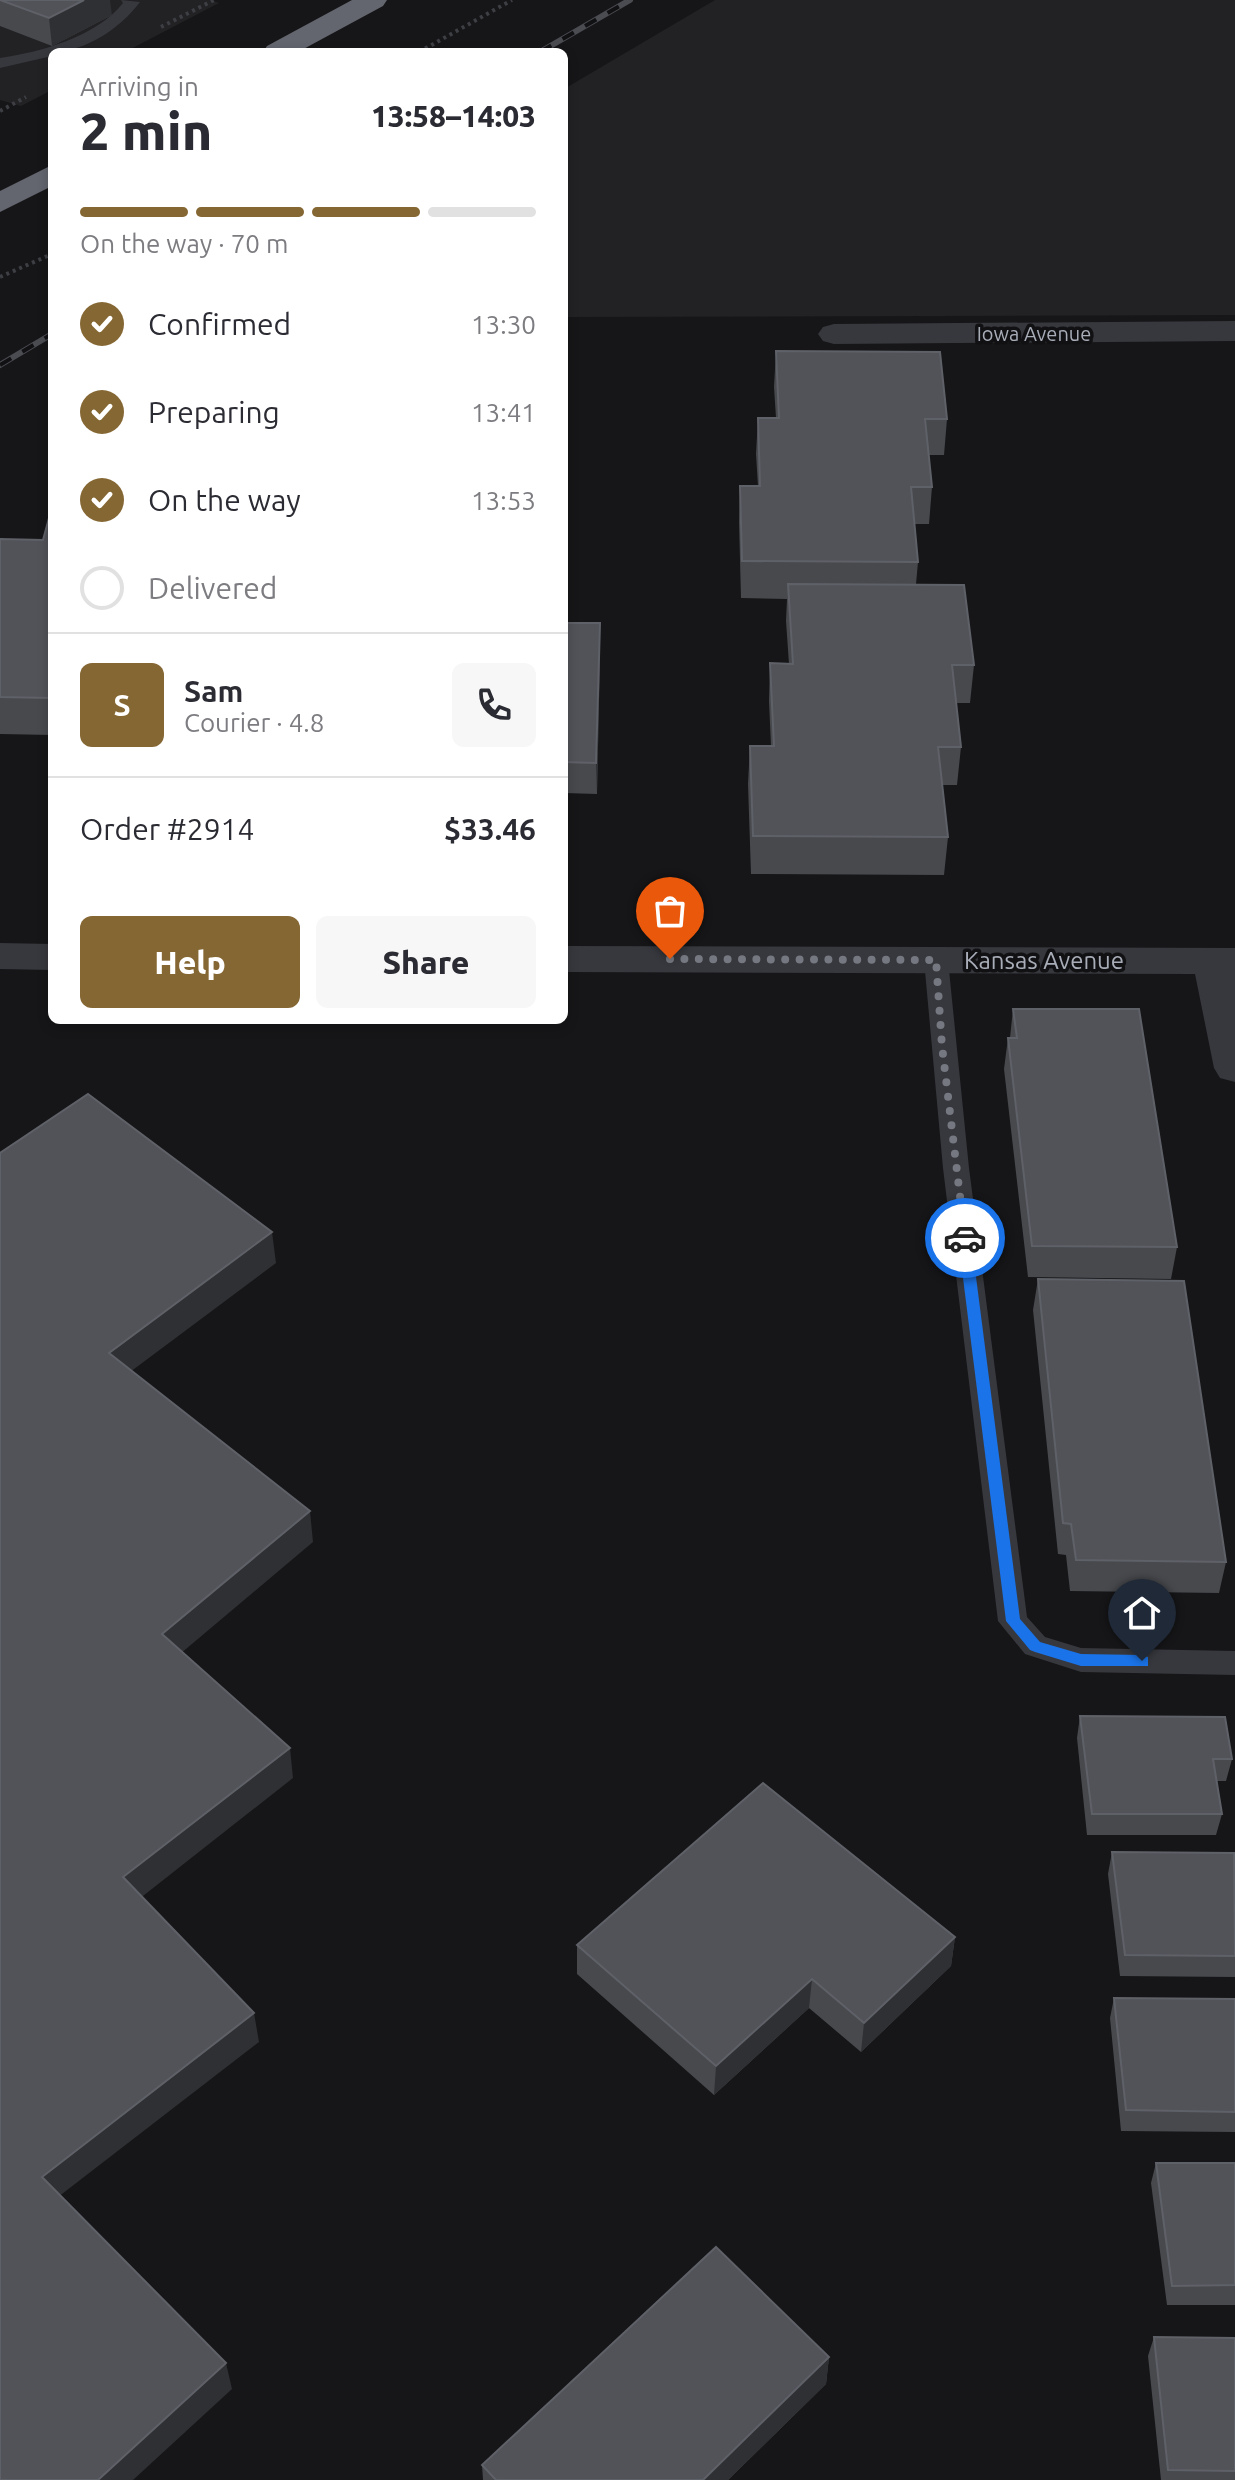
<!DOCTYPE html>
<html lang="en">
<head>
<meta charset="utf-8">
<style>
  body { margin:0; font-family:Ubuntu,sans-serif; background:#f7f7f7; color:#2b2b33; height:100vh; display:flex; flex-direction:column; font-size:30px; white-space:nowrap }
  * { box-sizing:border-box; margin:0 }
  p { font-size:26px; color:#7c7c81 }
  .icon { flex:none; width:44px; height:44px; fill:none; stroke:currentColor; stroke-width:2; stroke-linecap:round; stroke-linejoin:round }
  .map { position:relative; flex:1; overflow:hidden }
  .panel { position:absolute; left:48px; top:48px; width:520px; height:976px; display:flex; flex-direction:column; background:#fff; border-radius:12px; box-shadow:0 4px 12px #0003 }
  .panel>* { flex:none }
  .pin { position:absolute; display:grid; place-items:center; width:68px; height:68px; color:#fff; margin:-82px -34px; border-radius:50% 50% 50% 0; rotate:-45deg; box-shadow:0 0 8px #0007 }
  .pin .icon { rotate:45deg }
  .courier { position:absolute; display:grid; place-items:center; width:80px; height:80px; margin:-40px; border:6px solid #1a73e8; border-radius:50%; background:#fff; color:#222; box-shadow:0 2px 10px #0007 }
  .summary em { font-style:normal; font-weight:800 }
  .summary div { display:flex; flex-direction:column-reverse }
  .summary { display:flex; align-items:center; justify-content:space-between; height:136px; padding:0 32px }
  h1 { font-size:52px; font-weight:800; line-height:60px }
  .bar { display:grid; grid-template-columns:repeat(4,1fr); gap:12px 8px; align-content:center; height:96px; padding:0 32px }
  .bar i { height:10px; border-radius:6px; background:#e1e1e2 }
  .bar .current { background:#856733 }
  .bar p { grid-column:span 4 }
  .line { display:flex; align-items:center; gap:20px; padding:0 32px; border-top:2px solid #e1e1e2 }
  .line div { flex:1 }
  .round { display:grid; place-items:center; flex:none; width:84px; height:84px; border-radius:12px; background:#f7f7f7 }
  ol { padding:0 32px; list-style:none }
  li { display:flex; align-items:center; gap:24px; height:88px }
  li p { margin-inline-start:auto }
  li .icon { padding:8px; border-radius:50%; background:#856733; color:#fff; stroke-width:4 }
  li:last-child { color:#7c7c81 }
  li i { width:44px; height:44px; border:4px solid #e1e1e2; border-radius:50% }
  .primary-button { display:flex; gap:16px; margin-top:auto; padding:16px 32px }
  .primary-button a { flex:1; height:92px; border-radius:12px; background:#856733; color:#fff; font-size:32px; font-weight:800; line-height:92px; text-align:center }
  .primary-button a+a { background:#f7f7f7; color:#2b2b33 }
  .map>svg:first-child { display:block }
  .built { fill:#222225 }
  .lines { fill:none; stroke-linecap:round; stroke-linejoin:round }
  .path { stroke:#3d3f44; stroke-width:4; stroke-dasharray:3 4; stroke-linecap:butt }
  .lane { fill:#37383d; fill-rule:evenodd }
  .street { fill:#37383d; fill-rule:evenodd }
  .highway { fill:#63666e; fill-rule:evenodd }
  .rail-casing { stroke:#4a4c52; stroke-width:6 }
  .rail { stroke:#111113; stroke-width:4; stroke-dasharray:13; stroke-linecap:butt }
  .wall { fill:#47494d }
  .shaded-wall { fill:#2f3033 }
  .building { fill:#525359; stroke:#5f6168; stroke-width:2 }
  .route { fill:#1a73e8 }
  .done { stroke:#757880; stroke-width:8; stroke-dasharray:0 14.4 }
  .labels { text-anchor:middle; dominant-baseline:central; stroke-width:7; stroke-linejoin:round; paint-order:stroke }
  .far-street-label { font-size:20px; fill:#a8adb8; stroke:#111113 }
  .street-label { font-size:24px; fill:#a8adb8; stroke:#111113 }
</style>
</head>
<body>
<div class="map">
<svg width="1235" height="2480" viewBox="0 0 1235 2480">
  <rect width="100%" height="100%" fill="#161618"/>
  <!-- built -->
  <path class="built" d="M0,0H210L219,3L125,52H52V90L21,106L0,100Z
    M715,0H1235V315L564,317V89Z"/>
  <g class="lines">
    <!-- path -->
    <path class="path" d="M161,27L214,0
      M419,52L512,0
      M0,111L26,97
      M0,277L52,254"/>
    <!-- lane -->
    <path class="lane" d="M121,0L140,2C121,28 85,52 52,52V56L0,68V58C41,52 96,37 123,3Z
      M936,952L944,954L948,960L969,1168L1027,1617L1045,1637L1081,1648L1235,1651V1675L1081,1672L1025,1654L998,1621L943,1168L924,960L928,954Z"/>
    <!-- street -->
    <path class="street" d="M1235,321V341L834,344L823,341L818,334L823,327L834,324Z
      M0,943L52,944V970L0,969Z
      M564,946L1235,948V1082L1220,1078L1214,1068L1195,974L564,972Z"/>
    <!-- highway -->
    <path class="highway" d="M352,0H387L383,6L298,52H263L267,46Z
      M52,165V186L0,212V191Z"/>
    <defs>
      <path id="rail" d="M540,52L630,0
        M0,365L52,334"/>
    </defs>
    <!-- rail casing -->
    <use href="#rail" class="rail-casing"/>
    <!-- rail -->
    <use href="#rail" class="rail"/>
  </g>
  <!-- wall -->
  <path class="wall" d="M0,0L112,15L52,46L0,26Z
    M776,351L947,419L944,455H929L932,487L929,524H914L918,562L916,584L974,665L970,703H956L961,747L957,785H942L948,837L944,875L751,874L748,784L750,746H771L769,701L770,663L789,664L786,621L787,599L741,598L739,522L740,486H758L756,454L758,418H776L774,387Z
    M52,507V735L0,734V539L43,540Z
    M564,623L600,654L597,794L564,793Z
    M1013,1009L1177,1247L1171,1279L1028,1277L1004,1069L1008,1038H1010Z
    M1038,1279L1226,1562L1219,1593L1070,1591L1066,1555L1058,1554L1033,1310Z
    M1080,1716L1232,1759L1226,1781H1217L1222,1814L1216,1835H1087L1077,1738Z
    M1112,1852L1235,1859V1977L1120,1976L1108,1874Z
    M955,1937L951,1966L861,2052L809,2008L714,2095L577,1974V1945Z
    M1114,1998L1235,1999V2132L1121,2131L1110,2018Z
    M1156,2163H1235V2305H1167L1151,2183Z
    M1154,2337L1235,2338V2480H1161L1148,2356Z
    M829,2357L826,2384L728,2480H483L482,2465Z"/>
  <!-- shaded-wall -->
  <path class="shaded-wall" d="M84,0H110L112,15L52,46L49,18Z
    M600,623V654L597,794L596,763Z
    M272,1232L276,1263L114,1384L109,1353Z
    M310,1511L313,1542L167,1665L162,1634Z
    M290,1748L293,1778L129,1907L123,1877Z
    M955,1937L951,1966L861,2052L864,2023Z
    M812,1979L809,2008L714,2095L716,2066Z
    M254,2013L259,2042L49,2204L42,2177Z
    M829,2357L826,2384L728,2480H703Z
    M226,2363L232,2389L133,2480H98Z"/>
  <!-- building -->
  <path class="building" d="M0,0H84L49,18Z
    M776,351L940,352L947,419H925L932,487H911L918,562L742,561L740,486H760L758,418H779Z
    M52,507V698L0,697V539L43,540Z
    M788,584L964,585L974,665H952L961,747H938L948,837L753,836L750,746H774L770,663L793,664Z
    M564,623H600L596,763L564,762Z
    M1013,1009H1139L1177,1247L1032,1246L1008,1038H1017Z
    M88,1094L272,1232L109,1353L310,1511L162,1634L290,1748L123,1877L254,2013L42,2177L226,2363L98,2480H0V1153Z
    M1038,1279L1184,1281L1226,1562L1076,1560L1071,1524L1063,1523Z
    M1080,1716L1225,1717L1232,1759H1213L1222,1814H1092Z
    M763,1783L955,1937L864,2023L812,1979L716,2066L577,1945Z
    M1112,1852L1234,1853L1235,1956L1125,1955Z
    M1114,1998L1235,1999V2112L1126,2110Z
    M1156,2163H1235V2285L1172,2286Z
    M716,2247L829,2357L703,2480H496L482,2465Z
    M1154,2337L1235,2338V2471L1168,2470Z"/>
  <!-- route -->
  <path class="route" d="M965,1233L971,1238L1020,1619L1040,1642L1081,1654L1142,1655L1148,1657V1666H1081L1035,1652L1030,1650L1006,1621L958,1238Z"/>
  <g class="lines">
    <!-- done -->
    <path class="done" d="M670,959L936,960L942,1046L965,1238"/>
  </g>
  <g class="labels">
    <!-- far-street labels -->
    <g class="far-street-label">
      <text x="1034" y="333">Iowa Avenue</text>
    </g>
    <!-- street labels -->
    <g class="street-label">
      <text x="1044" y="960">Kansas Avenue</text>
    </g>
  </g>
</svg>
<div class="pin" style="left:670px;top:959px;background:#ea580c"><svg class="icon" aria-label="bag" viewBox="0 0 24 24"><path d="M5 8h14l-1 12H6zM9 8a3 3 0 0 1 6 0"/></svg></div>
<div class="pin" style="left:1142px;top:1661px;background:#1f2937"><svg class="icon" aria-label="home" viewBox="0 0 24 24"><path d="M3 11l9-7 9 7M6 9v11h12V9"/></svg></div>
<div class="courier" style="left:965px;top:1238px"><svg class="icon" aria-label="car" viewBox="0 0 24 24"><path d="M5 17H2v-5l4-1 3-4h7l3 4 3 1v5h-3M9 17h6M6 11h13"/><circle cx="7" cy="17" r="2"/><circle cx="17" cy="17" r="2"/></svg></div>
<section class="panel">
<div class="summary"><div><h1>2 min</h1><p>Arriving in</p></div><em>13:58–14:03</em></div>
<div class="bar"><i class="current"></i><i class="current"></i><i class="current"></i><i></i><p>On the way · 70 m</p></div>
<ol>
<li><svg class="icon" aria-label="check" viewBox="0 0 24 24"><path d="M5 12l5 5 9-10"/></svg>Confirmed<p>13:30</p></li>
<li><svg class="icon" aria-label="check" viewBox="0 0 24 24"><path d="M5 12l5 5 9-10"/></svg>Preparing<p>13:41</p></li>
<li><svg class="icon" aria-label="check" viewBox="0 0 24 24"><path d="M5 12l5 5 9-10"/></svg>On the way<p>13:53</p></li>
<li><i></i>Delivered</li>
</ol>
<div class="line" style="height:144px"><b class="round" style="background:#856733;color:#fff">S</b><div><b>Sam</b><p>Courier · 4.8</p></div><a class="round"><svg class="icon" aria-label="phone" viewBox="0 0 24 24"><path d="M5 4h4l2 5-3 2q2 4 5 5l2-3 5 2v4C11 20 4 13 5 4z"/></svg></a></div>
<div class="line" style="height:104px"><div>Order #2914</div><b>$33.46</b></div>
<div class="primary-button"><a>Help</a><a>Share</a></div>
</section>
</div>
</body>
</html>
